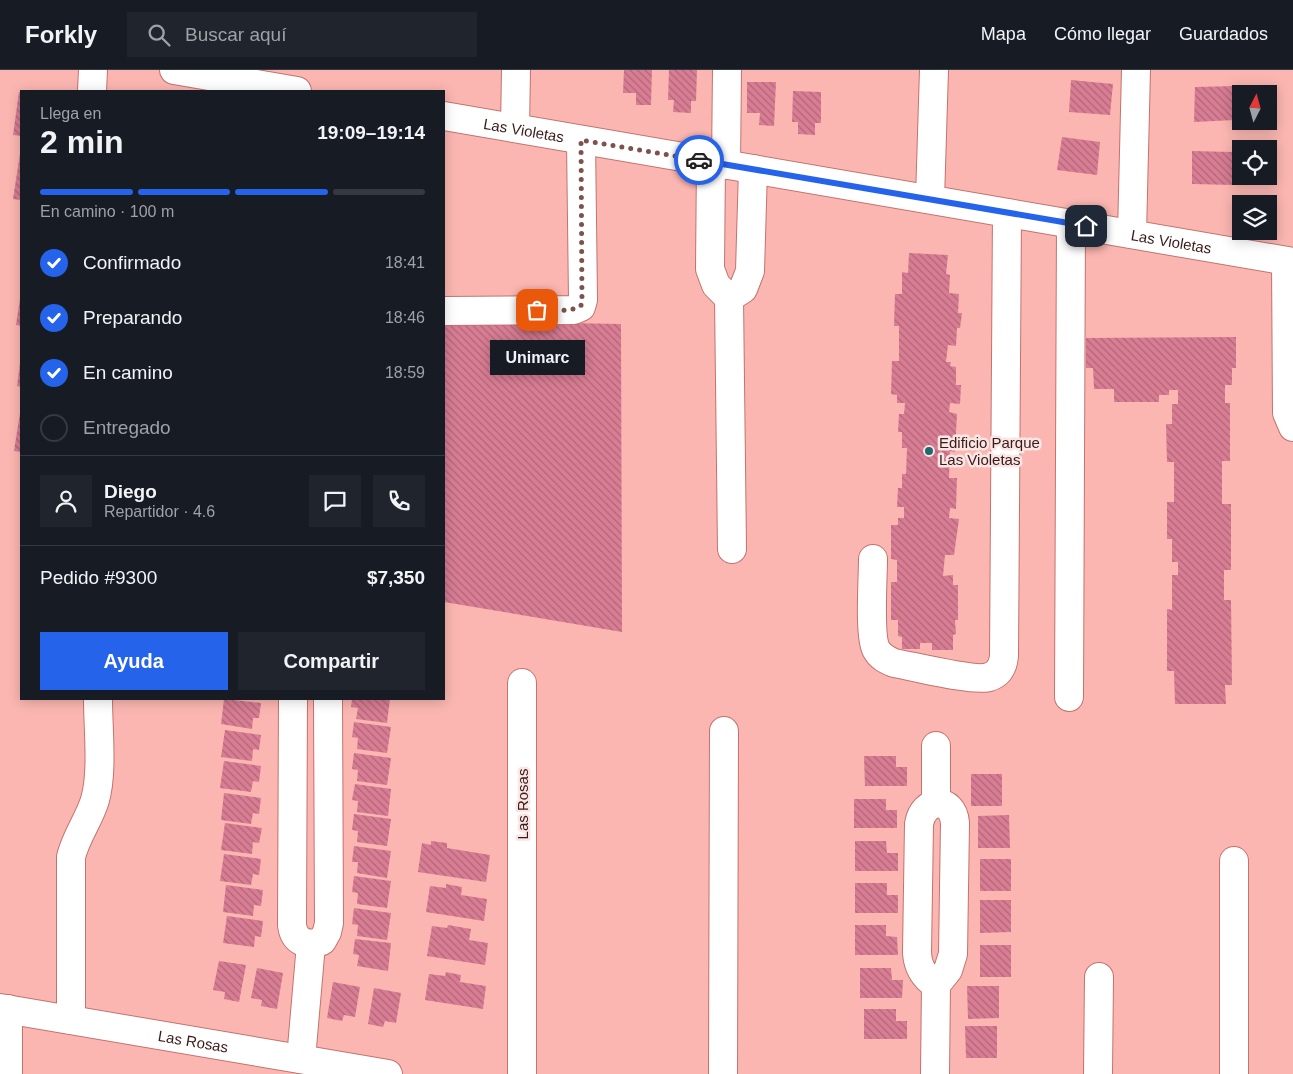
<!DOCTYPE html>
<html lang="es">
<head>
<meta charset="utf-8">
<style>
  body { margin:0; font-family:Helvetica,sans-serif; background:#20242c; color:#f1f3f6; height:100vh; display:flex; flex-direction:column; font-size:19px; white-space:nowrap }
  * { box-sizing:border-box; margin:0 }
  p { font-size:16px; color:#9ea1a6 }
  .icon { flex:none; width:28px; height:28px; fill:none; stroke:currentColor; stroke-width:2; stroke-linecap:round; stroke-linejoin:round }
  .map { position:relative; flex:1; overflow:hidden }
  .drawer { position:absolute; left:20px; top:20px; width:425px; height:610px; display:flex; flex-direction:column; background:#171b24; border-radius:0px; box-shadow:0 2px 12px #0003 }
  .drawer>* { flex:none }
  .needle { width:32px; rotate:6deg }
  .tools { position:absolute; left:1232px; top:15px; display:grid; gap:10px }
  .tools a { display:grid; place-items:center; width:45px; height:45px; border-radius:0px; background:#171b24; box-shadow:0 2px 12px #0003; font-size:25px }
  .pin { position:absolute; display:grid; place-items:center; width:42px; height:42px; color:#fff; margin:-21px; border-radius:10px; box-shadow:0 2px 8px #0006 }
  .courier { position:absolute; display:grid; place-items:center; width:50px; height:50px; margin:-25px; border:4px solid #2563eb; border-radius:50%; background:#fff; color:#222; box-shadow:0 1px 6px #0007 }
  .bubble { position:absolute; height:35px; border-radius:0px; background:#171b24; box-shadow:0 2px 12px #0003; font-size:16px; font-weight:700; line-height:35px; text-align:center }
  .overview em { font-style:normal; font-weight:700 }
  .overview div { display:flex; flex-direction:column-reverse }
  .overview { display:flex; align-items:center; justify-content:space-between; height:85px; padding:0 20px }
  h1 { font-size:32px; font-weight:700; line-height:38px }
  .bar { display:grid; grid-template-columns:repeat(4,1fr); gap:8px 5px; align-content:center; height:60px; padding:0 20px }
  .bar i { height:6px; border-radius:4px; background:#363941 }
  .bar .active { background:#2563eb }
  .bar p { grid-column:span 4 }
  .line { display:flex; align-items:center; gap:12px; padding:0 20px; border-top:1px solid #363941 }
  .line div { flex:1 }
  .round { display:grid; place-items:center; flex:none; width:52px; height:52px; border-radius:0px; background:#20242c }
  ol { padding:0 20px; list-style:none }
  li { display:flex; align-items:center; gap:15px; height:55px }
  li p { margin-inline-start:auto }
  li .icon { padding:5px; border-radius:50%; background:#2563eb; color:#fff; stroke-width:4 }
  li:last-child { color:#9ea1a6 }
  li i { width:28px; height:28px; border:2px solid #363941; border-radius:50% }
  .cta { display:flex; gap:10px; margin-top:auto; padding:10px 20px }
  .cta a { flex:1; height:58px; border-radius:0px; background:#2563eb; color:#fff; font-size:20px; font-weight:700; line-height:58px; text-align:center }
  .cta a+a { background:#20242c; color:#f1f3f6 }
  header { display:flex; align-items:center; gap:30px; box-sizing:border-box; height:70px; padding:0 25px; background:#171b24; border-bottom:1px solid #363941 }
  header strong { font-size:24px }
  nav { display:flex; gap:28px; margin-inline-start:auto; font-size:18px }
  .search { width:350px; height:45px; background:#20242c; display:flex; align-items:center; gap:12px; box-sizing:border-box; padding:0 18px; border-radius:0px; color:#9ea1a6; font-size:19px }
  .map>svg:first-child { display:block }
  .building { fill:url(#building-back-hatch) }
  .lines { fill:none; stroke-linecap:round; stroke-linejoin:round }
  .minor-casing { stroke:#c3736e; stroke-width:30 }
  .minor { stroke:#fff; stroke-width:28 }
  .done { stroke:#7e514e; stroke-width:5; stroke-dasharray:0 9 }
  .route { stroke:#2563eb; stroke-width:6 }
  .poi-dot { fill:#1e6a71; stroke:#f9e6e4; stroke-width:2 }
  .labels { text-anchor:middle; dominant-baseline:central; stroke-width:5; stroke-linejoin:round; paint-order:stroke }
  .street-label { font-size:15px; fill:#3a1a19; stroke:#f9e6e4 }
  .poi-label { font-size:15px; fill:#3a1a19; stroke:#f9e6e4; text-anchor:start }
</style>
</head>
<body>
<header>
<strong>Forkly</strong>
<div class="search"><svg class="icon" aria-label="search" viewBox="0 0 24 24"><circle cx="10" cy="10" r="6"/><path d="M15 15l6 6"/></svg>Buscar aquí</div>
<nav><a>Mapa</a><a>Cómo llegar</a><a>Guardados</a></nav>
</header>
<div class="map">
<svg width="1293" height="1004" viewBox="0 0 1293 1004">
  <defs>
    <pattern id="building-back-hatch" width="6" height="6" patternUnits="userSpaceOnUse" patternTransform="scale(1.25)"><rect width="6" height="6" fill="#d87d94"/><path d="M-1 5l2 2M0 0l6 6M5-1l2 2" fill="none" stroke="#b06678"/></pattern>
  </defs>
  <rect width="100%" height="100%" fill="#fbb6b1"/>
  <!-- building -->
  <path class="building" d="M624,0H652L651,35H636V23H623Z
    M669,0H697L696,31H691V43L673,42L674,30H668Z
    M1071,10L1113,14L1110,45L1069,42Z
    M747,12H776L774,56L759,55L760,43H747Z
    M1236,16L1235,50L1194,52L1195,17Z
    M793,21L821,22V53H815V65L798,64V52H792Z
    M19,22H21V66L13,65Z
    M1062,67L1100,72L1097,105L1057,100Z
    M1192,81L1233,82V115L1192,114Z
    M20,84H21V130L13,129Z
    M909,183L948,185L946,204L950,205L949,223L959,224L958,243H962L960,258H957L956,276L948,275L946,292H951L950,296L956,297V315H961L960,334L950,333L949,342L957,344L955,382L950,381L949,408H957L956,439L950,438L949,448L959,449L954,485H945L943,506L953,505V515H958V550H955L956,564L953,565V580H932V573H920V579H902V567L898,566V550H891V512H897V490L891,489V455H898V448H904V437H897L898,418H902V404H906L907,378H902V362H898L899,344H904L905,333H897V325L891,324L892,291H899V256H894L895,224H902V202L908,203Z
    M20,229H21V256L16,255Z
    M448,251L621,254L622,562L444,532V254Z
    M1236,267V298H1232V315H1225V333H1230V391H1222V434H1231V500H1224V530H1231L1232,615H1225L1226,634H1175L1174,601H1167V539L1172,540V505H1178V492H1172V469H1167V432H1174V392H1167L1166,354H1172V334H1178V320H1169V325H1159V332H1114V319H1094L1093,298H1086V268Z
    M20,293H21V317L17,316Z
    M20,343H21V382L14,381Z
    M224,629L261,633L259,648H253L252,659L221,654Z
    M352,629H390L387,653L356,649L358,638L351,637Z
    M354,652L391,657L387,683L357,679L358,668L352,667Z
    M225,660L261,665L259,680L253,679L252,691L221,687Z
    M354,683L391,688L387,715L357,711L358,700L352,699Z
    M864,686H896V697H907V716H865Z
    M224,691L261,696L259,712L253,711L251,722L220,718Z
    M971,704H1002V736H971Z
    M355,714L391,719L388,746L357,742L358,731L352,730Z
    M224,723L261,728L259,744L253,743L251,754L221,750Z
    M854,729H886V740H897V758H854Z
    M354,744L391,749L387,776L357,772L358,761L352,760Z
    M1009,745L1010,778H978V746Z
    M225,753L262,758L259,773L253,772L252,784L221,780Z
    M431,771L447,773V778L490,785L486,812L418,802L422,773L431,775Z
    M855,771H886L887,783H898V801H855Z
    M354,776L391,781L387,808L357,803L358,792H352Z
    M224,784L261,789L259,805L253,804L251,815L220,811Z
    M980,789H1011V821H980Z
    M354,806L391,811L387,838L357,834L358,823L352,822Z
    M855,813H887V825H898V843H855Z
    M446,814L462,817L461,825L487,829L484,851L426,842L430,816L446,818Z
    M226,815L263,820L261,836L254,835L253,846L223,842Z
    M980,830H1011V862L980,863Z
    M354,838L391,843L387,870L357,866L358,855L352,854Z
    M227,846L263,851L261,867L255,866L254,877L223,873Z
    M448,855L471,859L469,870L488,873L485,895L427,886L432,856L447,858Z
    M855,855H886V866L897,867L898,885H855Z
    M355,869L391,873L388,901L357,896L359,885L353,884Z
    M980,875H1011V907H980Z
    M219,891L246,895L239,932L224,929L225,922L213,920Z
    M257,898L283,903L277,939L261,936L262,930L251,928Z
    M860,898H891L892,910H903L902,928H860Z
    M446,902L461,905L460,912L486,916L483,939L425,930L429,904L445,906Z
    M333,912L360,917L355,947L344,945L342,951L327,948Z
    M967,916H999V948L968,949Z
    M374,918L401,923L396,953L385,951L383,957L368,954Z
    M864,939H896V951H907V969H864Z
    M965,956H997V988H966Z"/>
  <g class="lines">
    <defs>
      <g id="minor">
        <path d="M174,0L297,21"/>
        <path d="M92,21L93,0"/>
        <path id="s1" d="M444,46L1293,192"/>
        <path d="M515,58L516,0"/>
        <path d="M711,92L710,199L716,215L729,228L732,479"/>
        <path d="M726,95L727,0"/>
        <path d="M930,129L934,0"/>
        <path d="M1132,164L1136,0"/>
        <path d="M1286,191L1287,343L1293,357"/>
        <path d="M729,228L743,219L750,201L753,99"/>
        <path d="M444,241L574,240L581,237L583,230L581,70"/>
        <path d="M873,489C873,508 869,565 876,579C880,587 887,590 894,593C912,596 975,612 989,607C999,604 1003,596 1004,586L1007,143"/>
        <path d="M1069,627L1071,154"/>
        <path d="M293,629L292,855C294,872 308,877 322,871L327,862L329,853L328,629"/>
        <path d="M936,676V733"/>
        <path d="M1234,791V1004"/>
        <path id="s2" d="M0,938L388,1004"/>
        <path d="M8,939V1004"/>
        <path d="M71,950V787C76,766 89,750 95,730C103,702 98,659 98,629"/>
        <path d="M301,989L311,874"/>
        <path d="M522,1004V613"/>
        <path d="M723,1004L724,661"/>
        <path d="M935,1004L936,915L948,900L953,884L955,753C953,726 923,728 919,754L917,883C918,898 924,907 936,915"/>
        <path d="M1098,1004L1099,907"/>
      </g>
    </defs>
    <!-- minor casing -->
    <use href="#minor" class="minor-casing"/>
    <!-- minor -->
    <use href="#minor" class="minor"/>
  </g>
  <g class="lines">
    <!-- done -->
    <path class="done" d="M537,240C548,240 576,243 582,234L581,70L699,90"/>
    <!-- route -->
    <path class="route" d="M699,90L1086,156"/>
  </g>
  <!-- markers -->
  <circle class="poi-dot" cx="929" cy="381" r="5"/>
  <g class="labels">
    <!-- street labels -->
    <g class="street-label">
      <text stroke="none"><textPath href="#s1" startOffset="81">Las Violetas</textPath></text>
      <text stroke="none"><textPath href="#s1" startOffset="738">Las Violetas</textPath></text>
      <text transform="translate(522 734) rotate(-90)">Las Rosas</text>
      <text stroke="none"><textPath href="#s2" startOffset="196">Las Rosas</textPath></text>
    </g>
    <!-- poi labels -->
    <g class="poi-label">
      <text x="939" y="372">Edificio Parque<tspan x="939" dy="17">Las Violetas</tspan></text>
    </g>
  </g>
</svg>
<div class="tools">
<a><svg class="needle" viewBox="-14 -14 28 28"><path d="M0-13l5 13h-10z" fill="#e53935"/><path d="M0 13l5-13h-10z" fill="#9ea1a6"/></svg></a>
<a><svg class="icon" aria-label="locate" viewBox="0 0 24 24"><circle cx="12" cy="12" r="6"/><path d="M12 2v4M12 18v4M2 12h4M18 12h4"/></svg></a>
<a><svg class="icon" aria-label="layers" viewBox="0 0 24 24"><path d="M12 4l9 5-9 5-9-5zM3 14l9 5 9-5"/></svg></a>
</div>
<div class="pin" style="left:537px;top:240px;background:#ea580c"><svg class="icon" aria-label="bag" viewBox="0 0 24 24"><path d="M5 8h14l-1 12H6zM9 8a3 3 0 0 1 6 0"/></svg></div>
<div class="pin" style="left:1086px;top:156px;background:#1f2937"><svg class="icon" aria-label="home" viewBox="0 0 24 24"><path d="M3 11l9-7 9 7M6 9v11h12V9"/></svg></div>
<div class="courier" style="left:699px;top:90px"><svg class="icon" aria-label="car" viewBox="0 0 24 24"><path d="M5 17H2v-5l4-1 3-4h7l3 4 3 1v5h-3M9 17h6M6 11h13"/><circle cx="7" cy="17" r="2"/><circle cx="17" cy="17" r="2"/></svg></div>
<div class="bubble" style="left:490px;top:270px;width:95px">Unimarc</div>
<section class="drawer">
<div class="overview"><div><h1>2 min</h1><p>Llega en</p></div><em>19:09–19:14</em></div>
<div class="bar"><i class="active"></i><i class="active"></i><i class="active"></i><i></i><p>En camino · 100 m</p></div>
<ol>
<li><svg class="icon" aria-label="check" viewBox="0 0 24 24"><path d="M5 12l5 5 9-10"/></svg>Confirmado<p>18:41</p></li>
<li><svg class="icon" aria-label="check" viewBox="0 0 24 24"><path d="M5 12l5 5 9-10"/></svg>Preparando<p>18:46</p></li>
<li><svg class="icon" aria-label="check" viewBox="0 0 24 24"><path d="M5 12l5 5 9-10"/></svg>En camino<p>18:59</p></li>
<li><i></i>Entregado</li>
</ol>
<div class="line" style="height:90px"><a class="round"><svg class="icon" aria-label="person" viewBox="0 0 24 24"><circle cx="12" cy="8" r="4"/><path d="M4 21q1-7 8-7t8 7"/></svg></a><div><b>Diego</b><p>Repartidor · 4.6</p></div><a class="round"><svg class="icon" aria-label="chat" viewBox="0 0 24 24"><path d="M4 5h16v11H9l-5 4z"/></svg></a><a class="round"><svg class="icon" aria-label="phone" viewBox="0 0 24 24"><path d="M5 4h4l2 5-3 2q2 4 5 5l2-3 5 2v4C11 20 4 13 5 4z"/></svg></a></div>
<div class="line" style="height:65px"><div>Pedido #9300</div><b>$7,350</b></div>
<div class="cta"><a>Ayuda</a><a>Compartir</a></div>
</section>
</div>
</body>
</html>
